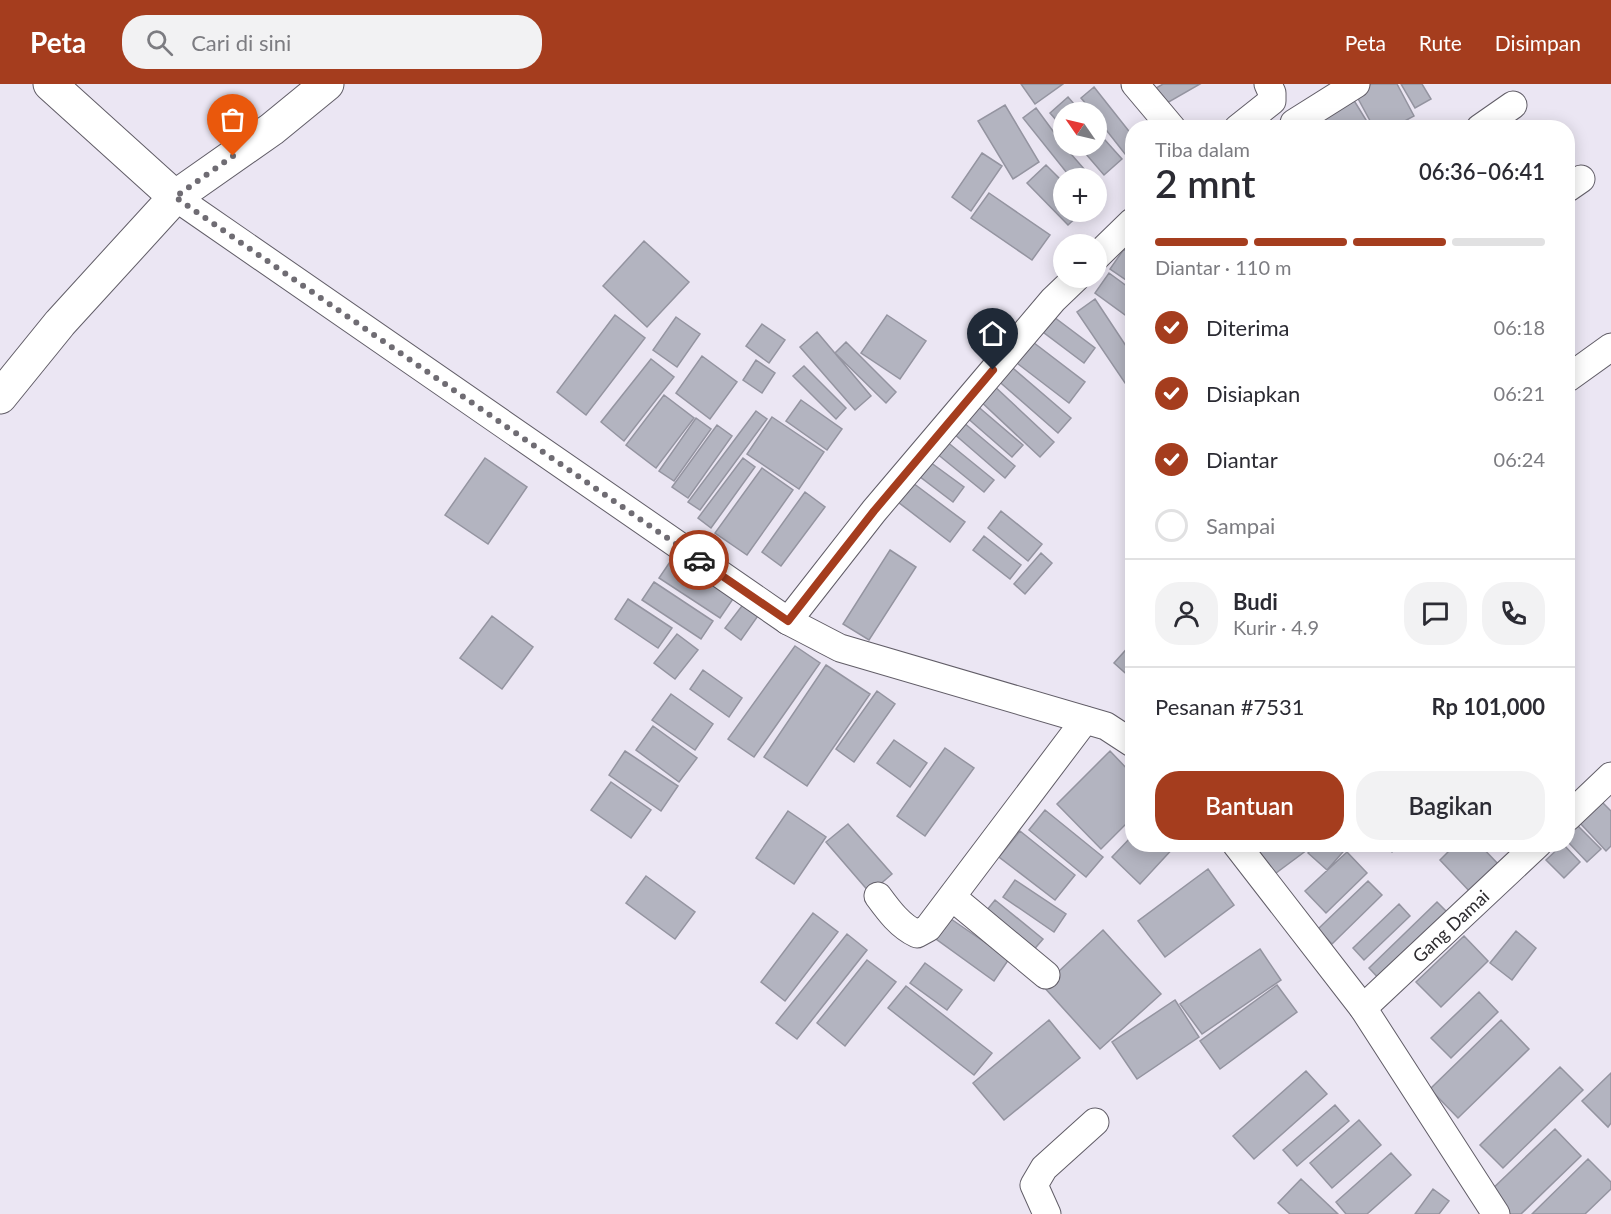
<!DOCTYPE html>
<html lang="id">
<head>
<meta charset="utf-8">
<style>
  body { margin:0; font-family:Lato,sans-serif; background:#f2f2f3; color:#2b2b33; height:100vh; display:flex; flex-direction:column; font-size:22px; white-space:nowrap }
  * { box-sizing:border-box; margin:0 }
  p { font-size:20px; color:#7c7c81 }
  .icon { flex:none; width:33px; height:33px; fill:none; stroke:currentColor; stroke-width:2; stroke-linecap:round; stroke-linejoin:round }
  .map { position:relative; flex:1; overflow:hidden }
  .side { position:absolute; left:1125px; top:36px; width:450px; height:732px; display:flex; flex-direction:column; background:#fff; border-radius:24px; box-shadow:0 3px 15px #0003 }
  .side>* { flex:none }
  .needle { width:39px; rotate:304deg }
  .fabs { position:absolute; left:1053px; top:18px; display:grid; gap:12px }
  .fabs a { display:grid; place-items:center; width:54px; height:54px; border-radius:50%; background:#fff; box-shadow:0 3px 15px #0003; font-size:30px }
  .pin { position:absolute; display:grid; place-items:center; width:51px; height:51px; color:#fff; margin:-62px -26px; border-radius:50% 50% 50% 0; rotate:-45deg; box-shadow:0 0 6px #0007 }
  .pin .icon { rotate:45deg }
  .courier { position:absolute; display:grid; place-items:center; width:60px; height:60px; margin:-30px; border:4px solid #a53d1e; border-radius:50%; background:#fff; color:#222; box-shadow:0 2px 8px #0007 }
  .summary em { font-style:normal; font-weight:600 }
  .summary div { display:flex; flex-direction:column-reverse }
  .summary { display:flex; align-items:center; justify-content:space-between; height:102px; padding:0 30px }
  h1 { font-size:39px; font-weight:600; line-height:45px }
  .bar { display:grid; grid-template-columns:repeat(4,1fr); gap:9px 6px; align-content:center; height:72px; padding:0 30px }
  .bar i { height:8px; border-radius:4px; background:#e1e1e2 }
  .bar .active { background:#a53d1e }
  .bar p { grid-column:span 4 }
  .line { display:flex; align-items:center; gap:15px; padding:0 30px; border-top:2px solid #e1e1e2 }
  .line div { flex:1 }
  .round { display:grid; place-items:center; flex:none; width:63px; height:63px; border-radius:24px; background:#f2f2f3 }
  ol { padding:0 30px; list-style:none }
  li { display:flex; align-items:center; gap:18px; height:66px }
  li p { margin-inline-start:auto }
  li .icon { padding:6px; border-radius:50%; background:#a53d1e; color:#fff; stroke-width:4 }
  li:last-child { color:#7c7c81 }
  li i { width:33px; height:33px; border:3px solid #e1e1e2; border-radius:50% }
  .cta { display:flex; gap:12px; margin-top:auto; padding:12px 30px }
  .cta a { flex:1; height:69px; border-radius:24px; background:#a53d1e; color:#fff; font-size:24px; font-weight:600; line-height:69px; text-align:center }
  .cta a+a { background:#f2f2f3; color:#2b2b33 }
  header { display:flex; align-items:center; gap:36px; box-sizing:border-box; height:84px; padding:0 30px; background:#a53d1e; color:#fff }
  header strong { font-size:28px }
  nav { display:flex; gap:33px; margin-inline-start:auto; font-size:21px }
  .search { width:420px; height:54px; background:#f2f2f3; display:flex; align-items:center; gap:15px; box-sizing:border-box; padding:0 21px; border-radius:24px; color:#7c7c81; font-size:22px }
  .map>svg:first-child { display:block }
  .building { fill:#b3b4c0; stroke:#9494a0; stroke-width:1.5 }
  .lines { fill:none; stroke-linecap:round; stroke-linejoin:round }
  .minor-casing { stroke:#615d67; stroke-width:29 }
  .tertiary-casing { stroke:#615d67; stroke-width:35 }
  .minor { stroke:#fff; stroke-width:27 }
  .tertiary { stroke:#fff; stroke-width:33 }
  .done { stroke:#6f6c73; stroke-width:6; stroke-dasharray:0 10.8 }
  .route { stroke:#a53d1e; stroke-width:8 }
  .labels { text-anchor:middle; dominant-baseline:central; stroke-width:6; stroke-linejoin:round; paint-order:stroke }
  .street-label { font-size:18px; fill:#2c2a2e; stroke:#ebe6f3 }
</style>
</head>
<body>
<header>
<strong>Peta</strong>
<div class="search"><svg class="icon" aria-label="search" viewBox="0 0 24 24"><circle cx="10" cy="10" r="6"/><path d="M15 15l6 6"/></svg>Cari di sini</div>
<nav><a>Peta</a><a>Rute</a><a>Disimpan</a></nav>
</header>
<div class="map">
<svg width="1611" height="1130" viewBox="0 0 1611 1130">
  <rect width="100%" height="100%" fill="#ebe6f3"/>
  <!-- building -->
  <path class="building" d="M1021,0H1063L1035,20Z
    M1163,0H1200L1160,23L1151,7Z
    M1371,0H1397L1414,32L1392,44H1374L1355,9Z
    M1401,0H1422L1431,15L1415,24Z
    M1094,3L1132,51V64L1125,70L1096,33V28H1093L1081,14Z
    M1350,10L1371,44H1302Z
    M1068,13L1081,28H1064V45L1050,29Z
    M1005,21L1039,78L1013,95L978,37Z
    M1036,24L1064,62L1092,94H1071L1023,34Z
    M1096,46L1122,75L1104,91L1079,62H1096Z
    M982,69L1002,82L971,127L952,113Z
    M1046,81L1064,99V128H1082L1068,141L1027,99Z
    M989,109L1050,151L1032,176L971,134Z
    M644,157L689,198L647,243L603,202Z
    M1124,165L1132,171V200L1110,185Z
    M1109,189L1132,206V236L1095,209Z
    M1095,215L1132,271V293L1125,299L1077,228Z
    M1046,227L1095,264L1084,279L1035,242Z
    M615,231L645,254L586,331L557,308Z
    M887,231L926,257L900,295L861,269Z
    M676,233L700,250L677,283L653,266Z
    M762,240L785,256L769,279L746,262Z
    M817,248L871,312L855,326L800,263Z
    M1025,252L1085,298L1069,319L1009,273Z
    M846,258L896,308L886,319L835,269Z
    M702,272L737,298L710,335L676,309Z
    M651,275L674,293L624,357L601,338Z
    M756,276L775,289L762,309L743,296Z
    M1007,279L1071,334L1058,349L995,294Z
    M804,282L846,324L836,335L793,292Z
    M991,299L1054,358L1040,373L977,314Z
    M664,311L694,334L656,384L626,361Z
    M801,316L842,345L827,366L786,337Z
    M975,320L1023,361L1012,373L965,332Z
    M756,327L767,335L700,426L688,418Z
    M772,333L824,368L799,405L747,370Z
    M696,334L711,345L674,397L659,387Z
    M963,338L1015,382L1005,394L953,349Z
    M717,341L732,352L688,414L672,403Z
    M946,357L994,396L984,408L936,369Z
    M485,374L527,403L488,460L445,431Z
    M743,374L755,383L711,444L698,434Z
    M930,378L964,403L953,418L919,392Z
    M762,384L793,406L747,471L715,449Z
    M913,399L965,438L950,458L898,418Z
    M805,408L825,423L781,482L762,468Z
    M1001,427L1042,460L1028,477L988,444Z
    M984,452L1021,481L1010,495L973,466Z
    M890,466L916,483L869,556L843,540Z
    M676,469L737,509L720,534L659,494Z
    M1041,469L1052,479L1025,510L1014,500Z
    M654,498L713,537L701,555L642,516Z
    M628,515L672,544L658,564L615,535Z
    M745,518L760,529L741,556L725,544Z
    M492,532L533,563L502,605L460,574Z
    M677,550L698,566L675,595L654,579Z
    M1132,559V595L1114,579Z
    M795,562L820,579L754,673L728,655Z
    M826,581L870,610L807,702L764,673Z
    M703,586L742,614L729,633L690,605Z
    M877,607L895,620L854,678L836,665Z
    M671,610L713,640L695,666L652,636Z
    M653,642L697,674L679,698L636,666Z
    M894,656L927,679L910,703L877,679Z
    M945,664L974,684L925,752L897,732Z
    M625,667L678,702L661,727L609,691Z
    M1110,667L1132,690V734L1101,765L1057,720Z
    M611,698L651,726L631,754L591,726Z
    M1602,718L1611,727V762L1606,767L1580,739Z
    M1045,726L1103,773L1086,793L1029,746Z
    M788,727L826,753L794,800L756,774Z
    M848,740L892,790L870,809L826,758Z
    M1576,740L1601,765L1587,778L1568,758V749Z
    M1020,747L1075,791L1055,816L999,773Z
    M1132,752V760H1177L1140,800L1112,773Z
    M1248,760H1315L1272,792Z
    M1316,760H1350L1327,786L1308,769Z
    M1384,760H1399L1392,768Z
    M1456,760H1479L1500,782L1472,810L1440,776Z
    M1563,760L1580,778L1564,794L1546,776Z
    M1347,768L1367,789L1326,829L1305,807Z
    M1208,785L1234,821L1165,873L1138,837Z
    M646,792L695,828L675,855L626,819Z
    M1015,796L1066,830L1054,848L1003,813Z
    M1368,797L1382,811L1332,860L1318,845Z
    M995,816L1043,855L1031,869L983,831Z
    M1437,818L1451,832L1383,899L1369,884Z
    M1399,820L1410,832L1364,876L1353,864Z
    M813,829L838,848L785,917L761,898Z
    M951,835L1009,875L994,897L936,855Z
    M1103,846L1161,910L1100,965L1043,902Z
    M1516,847L1536,864L1512,896L1490,879Z
    M847,850L867,866L797,955L776,939Z
    M1464,852L1488,877L1441,923L1416,898Z
    M1260,865L1281,896L1202,950L1180,920Z
    M867,876L896,898L845,962L817,939Z
    M925,879L962,906L947,926L910,899Z
    M1277,901L1297,928L1220,985L1200,957Z
    M906,902L992,969L974,991L888,924Z
    M1479,908L1498,928L1451,974L1431,954Z
    M1175,916L1199,953L1137,995L1112,958Z
    M1049,936L1080,974L1004,1036L973,999Z
    M1501,936L1529,965L1458,1034L1430,1005Z
    M1560,983L1583,1006L1503,1084L1480,1061Z
    M1306,987L1327,1010L1254,1075L1233,1052Z
    M1611,989V1039L1608,1043L1582,1017Z
    M1335,1021L1349,1037L1297,1082L1283,1066Z
    M1359,1036L1381,1061L1332,1104L1310,1079Z
    M1555,1045L1581,1072L1521,1130H1508L1488,1109Z
    M1391,1069L1411,1091L1367,1130H1346L1336,1118Z
    M1588,1075L1611,1098V1105L1585,1130H1532Z
    M1301,1095L1338,1130H1290L1278,1119Z
    M1433,1105L1449,1117L1439,1130H1415Z"/>
  <g class="lines">
    <defs>
      <g id="minor">
        <path d="M1135,0L1172,44"/>
        <path d="M1294,39L1356,0"/>
        <path d="M1238,44L1272,17V9L1268,0"/>
        <path d="M1480,44L1513,21"/>
        <path d="M1568,104L1581,95"/>
        <path d="M175,113L788,537L840,564L1106,642L1132,659"/>
        <path d="M1096,173L1132,138"/>
        <path d="M1568,294L1611,263"/>
        <path d="M788,537L874,427L1053,216L1076,194"/>
        <path d="M1568,733L1611,692"/>
        <path d="M1236,760L1363,924L1496,1130"/>
        <path d="M878,812C889,827 900,842 917,850L928,844L1085,636"/>
        <path d="M952,813L1046,891"/>
        <path id="s1" d="M1363,924L1538,760"/>
        <path d="M1047,1130L1034,1101L1044,1084L1095,1038"/>
      </g>
      <path id="tertiary" d="M50,0L175,113
        M0,313L60,239L175,113L272,45L327,0"/>
    </defs>
    <!-- minor casing -->
    <use href="#minor" class="minor-casing"/>
    <!-- tertiary casing -->
    <use href="#tertiary" class="tertiary-casing"/>
    <!-- minor -->
    <use href="#minor" class="minor"/>
    <!-- tertiary -->
    <use href="#tertiary" class="tertiary"/>
  </g>
  <g class="lines">
    <!-- done -->
    <path class="done" d="M233,72L175,113L699,476"/>
    <!-- route -->
    <path class="route" d="M699,476L788,537L874,427L993,286"/>
  </g>
  <g class="labels">
    <!-- street labels -->
    <g class="street-label">
      <text stroke="none"><textPath href="#s1" startOffset="120">Gang Damai</textPath></text>
    </g>
  </g>
</svg>
<div class="fabs">
<a><svg class="needle" viewBox="-14 -14 28 28"><path d="M0-13l5 13h-10z" fill="#e53935"/><path d="M0 13l5-13h-10z" fill="#7c7c81"/></svg></a>
<a>+</a>
<a>−</a>
</div>
<div class="pin" style="left:233px;top:72px;background:#ea580c"><svg class="icon" aria-label="bag" viewBox="0 0 24 24"><path d="M5 8h14l-1 12H6zM9 8a3 3 0 0 1 6 0"/></svg></div>
<div class="pin" style="left:993px;top:286px;background:#1f2937"><svg class="icon" aria-label="home" viewBox="0 0 24 24"><path d="M3 11l9-7 9 7M6 9v11h12V9"/></svg></div>
<div class="courier" style="left:699px;top:476px"><svg class="icon" aria-label="car" viewBox="0 0 24 24"><path d="M5 17H2v-5l4-1 3-4h7l3 4 3 1v5h-3M9 17h6M6 11h13"/><circle cx="7" cy="17" r="2"/><circle cx="17" cy="17" r="2"/></svg></div>
<section class="side">
<div class="summary"><div><h1>2 mnt</h1><p>Tiba dalam</p></div><em>06:36–06:41</em></div>
<div class="bar"><i class="active"></i><i class="active"></i><i class="active"></i><i></i><p>Diantar · 110 m</p></div>
<ol>
<li><svg class="icon" aria-label="check" viewBox="0 0 24 24"><path d="M5 12l5 5 9-10"/></svg>Diterima<p>06:18</p></li>
<li><svg class="icon" aria-label="check" viewBox="0 0 24 24"><path d="M5 12l5 5 9-10"/></svg>Disiapkan<p>06:21</p></li>
<li><svg class="icon" aria-label="check" viewBox="0 0 24 24"><path d="M5 12l5 5 9-10"/></svg>Diantar<p>06:24</p></li>
<li><i></i>Sampai</li>
</ol>
<div class="line" style="height:108px"><a class="round"><svg class="icon" aria-label="person" viewBox="0 0 24 24"><circle cx="12" cy="8" r="4"/><path d="M4 21q1-7 8-7t8 7"/></svg></a><div><b>Budi</b><p>Kurir · 4.9</p></div><a class="round"><svg class="icon" aria-label="chat" viewBox="0 0 24 24"><path d="M4 5h16v11H9l-5 4z"/></svg></a><a class="round"><svg class="icon" aria-label="phone" viewBox="0 0 24 24"><path d="M5 4h4l2 5-3 2q2 4 5 5l2-3 5 2v4C11 20 4 13 5 4z"/></svg></a></div>
<div class="line" style="height:78px"><div>Pesanan #7531</div><b>Rp 101,000</b></div>
<div class="cta"><a>Bantuan</a><a>Bagikan</a></div>
</section>
</div>
</body>
</html>
